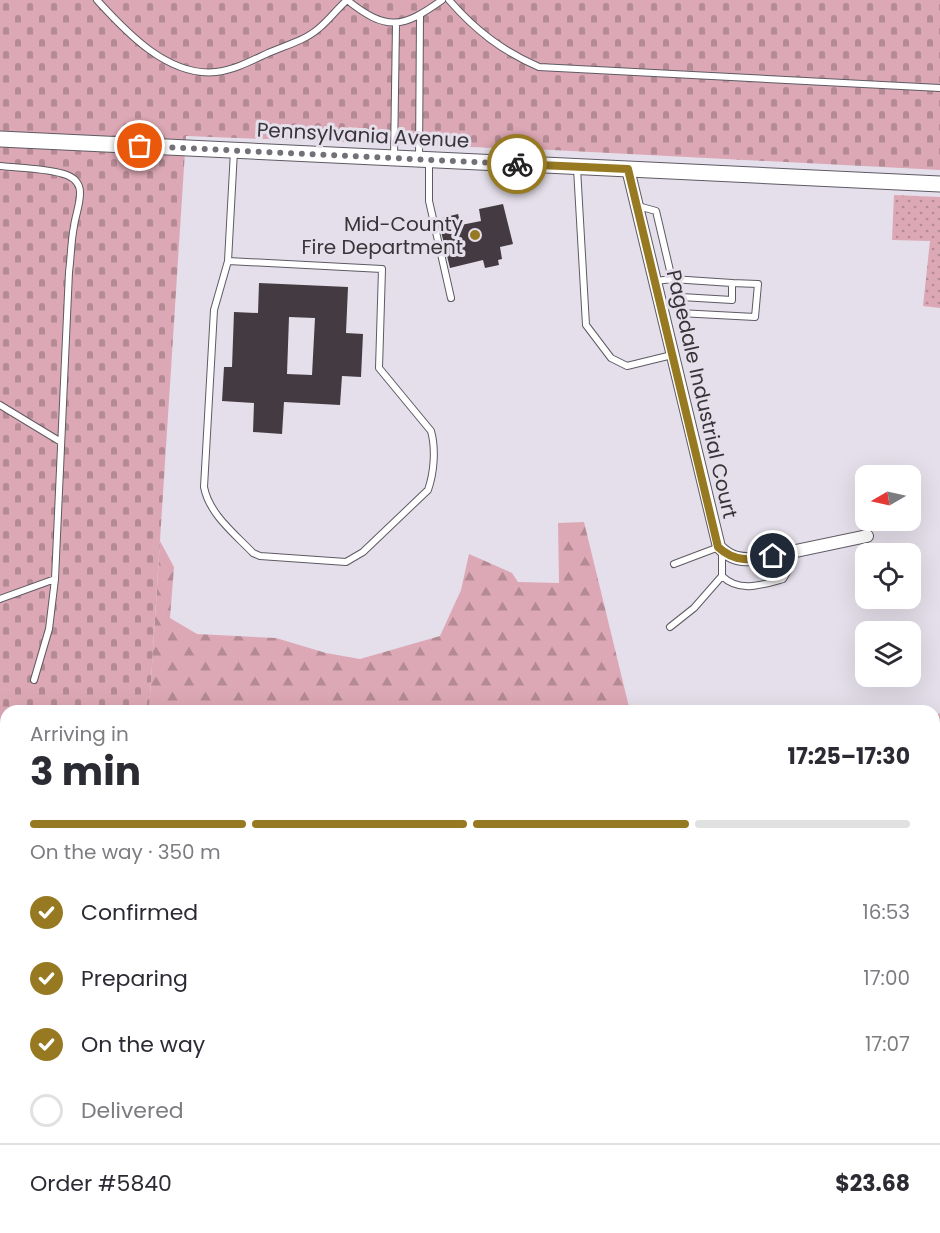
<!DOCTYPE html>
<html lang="en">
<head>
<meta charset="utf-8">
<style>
  body { margin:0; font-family:Poppins,sans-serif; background:#f7f7f7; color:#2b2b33; height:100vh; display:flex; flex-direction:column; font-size:22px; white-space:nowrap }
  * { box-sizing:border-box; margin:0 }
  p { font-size:20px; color:#7c7c81 }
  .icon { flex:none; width:33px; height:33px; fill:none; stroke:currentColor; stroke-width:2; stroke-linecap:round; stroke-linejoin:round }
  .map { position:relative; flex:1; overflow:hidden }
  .drawer { position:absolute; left:0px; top:705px; width:940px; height:528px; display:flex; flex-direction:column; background:#fff; border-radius:18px 18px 0 0; box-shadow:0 6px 24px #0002 }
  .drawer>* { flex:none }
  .needle { width:39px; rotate:261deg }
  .tools { position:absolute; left:855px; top:465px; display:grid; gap:12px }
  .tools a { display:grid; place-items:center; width:66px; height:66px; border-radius:12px; background:#fff; box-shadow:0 6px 24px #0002; font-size:30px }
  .pin { position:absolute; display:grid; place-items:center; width:51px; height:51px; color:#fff; margin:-26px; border:3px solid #fff; border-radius:50%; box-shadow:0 2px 6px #0007 }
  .courier { position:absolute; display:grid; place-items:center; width:60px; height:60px; margin:-30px; border:4px solid #977921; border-radius:50%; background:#fff; color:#222; box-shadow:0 2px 8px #0007 }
  .headline em { font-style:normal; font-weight:700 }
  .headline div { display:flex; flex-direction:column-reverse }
  .headline { display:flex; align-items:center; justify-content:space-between; height:102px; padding:0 30px }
  h1 { font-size:39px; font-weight:700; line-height:45px }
  .bar { display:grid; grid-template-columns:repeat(4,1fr); gap:9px 6px; align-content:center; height:72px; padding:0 30px }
  .bar i { height:8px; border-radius:4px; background:#e1e1e2 }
  .bar .on { background:#977921 }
  .bar p { grid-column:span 4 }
  .line { display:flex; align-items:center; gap:15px; padding:0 30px; border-top:2px solid #e1e1e2 }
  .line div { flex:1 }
  ol { padding:0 30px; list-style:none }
  li { display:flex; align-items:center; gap:18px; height:66px }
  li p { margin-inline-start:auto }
  li .icon { padding:6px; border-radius:50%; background:#977921; color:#fff; stroke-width:4 }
  li:last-child { color:#7c7c81 }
  li i { width:33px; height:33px; border:3px solid #e1e1e2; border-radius:50% }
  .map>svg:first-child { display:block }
  .grass { fill:url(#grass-dots) }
  .forest { fill:url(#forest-firs) }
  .cemetery { fill:url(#cemetery-stones) }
  .building { fill:#433b41; fill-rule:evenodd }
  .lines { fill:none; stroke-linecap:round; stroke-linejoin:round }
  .service-casing { stroke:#5e5a63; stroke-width:8 }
  .minor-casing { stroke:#5e5a63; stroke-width:14 }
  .tertiary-casing { stroke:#5e5a63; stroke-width:17 }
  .service { stroke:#fff; stroke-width:6 }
  .minor { stroke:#fff; stroke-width:12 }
  .tertiary { stroke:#fff; stroke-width:15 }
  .done { stroke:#747077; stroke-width:6; stroke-dasharray:0 10.8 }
  .route { stroke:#977921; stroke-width:8 }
  .poi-dot { fill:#977921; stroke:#e4dfea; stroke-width:2 }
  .labels { text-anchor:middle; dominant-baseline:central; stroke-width:6; stroke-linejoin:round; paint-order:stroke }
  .street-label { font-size:20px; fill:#373539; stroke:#e4dfea }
  .poi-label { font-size:20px; fill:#373539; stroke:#e4dfea; text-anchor:end }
</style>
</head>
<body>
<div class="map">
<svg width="940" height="1233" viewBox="0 0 940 1233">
  <defs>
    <pattern id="grass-dots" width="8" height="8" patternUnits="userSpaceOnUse" patternTransform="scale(1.5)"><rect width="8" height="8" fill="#dda8b5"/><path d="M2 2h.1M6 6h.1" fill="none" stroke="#b48a94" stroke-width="1.8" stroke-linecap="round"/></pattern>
    <pattern id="forest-firs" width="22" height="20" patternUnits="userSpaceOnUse" patternTransform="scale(1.5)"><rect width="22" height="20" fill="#dda8b5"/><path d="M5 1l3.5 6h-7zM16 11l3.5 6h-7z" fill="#b48a94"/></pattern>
    <pattern id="cemetery-stones" width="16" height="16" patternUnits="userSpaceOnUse" patternTransform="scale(1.5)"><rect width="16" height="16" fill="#dda8b5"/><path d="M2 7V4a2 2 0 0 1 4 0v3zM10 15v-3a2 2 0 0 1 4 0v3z" fill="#b48a94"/></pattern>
  </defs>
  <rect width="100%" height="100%" fill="#e4dfea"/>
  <!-- grass -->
  <path class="grass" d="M894,195L940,197V308L923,306L930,241L892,240Z
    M940,713V764L935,767V716Z
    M392,1227H446L444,1233H390Z"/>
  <!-- forest -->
  <path class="forest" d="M584,522L630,711H149L160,541L174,567L170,618L197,634L276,638L326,653L360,659L440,636L461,590L469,554L512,573L518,582L559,583L558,523Z"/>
  <!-- cemetery -->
  <path class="cemetery" d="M0,0H940V170L552,150L186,136L149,711H6V1227H392L390,1233H0Z"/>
  <!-- building -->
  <path class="building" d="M503,204L513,244L500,247L502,259L498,260L499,265L485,268L483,260L450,268L438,219L458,214L461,225L481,221L479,209Z
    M259,283L348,287L346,333L363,334L361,377L342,376L340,405L284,402L282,434L253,432L254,403L222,401L224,367H232L234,312L258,313ZM289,317L315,318L312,375L287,374Z"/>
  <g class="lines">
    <defs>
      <path id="service" d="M97,0C126,32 168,77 216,72C234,70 251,61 268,53C284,46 304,41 318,29C328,21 337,9 347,0
        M347,0C387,32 403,28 442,0
        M449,0C475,30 502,51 539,67L940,88
        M394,158L396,24
        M419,158L420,16
        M429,160V201L451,298
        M0,166C19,168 41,168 60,173C92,180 77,205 74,226C71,241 71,257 69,272L55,579L49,629L34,680
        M577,168L586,325L611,358L627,366L672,355
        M638,206L656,211L672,279L681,297L732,300V283L672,279L656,281
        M228,261L382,269L379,368L431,431C436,449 434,473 428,490L363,552L346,562L260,556L253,553C235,534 209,514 204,487L214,310L228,261L234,151
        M679,313L755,317L758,284L732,283
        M0,405L61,442
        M674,564L719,547
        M722,576C739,593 762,585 783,579L789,569L788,553
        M0,599L55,579
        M670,627L694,608L722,576V551
        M0,822L6,825
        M0,972L6,974
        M51,1233L53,1227
        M222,1233L223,1227
        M323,1233L324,1227"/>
      <path id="minor" d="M628,169L719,547C731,559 741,560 758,559L867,536
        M934,847L940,844
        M934,961L940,963
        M934,1101L940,1103
        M869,1227L885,1233
        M521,1233L523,1227"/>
      <path id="tertiary" d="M0,139L940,184"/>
    </defs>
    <!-- service casing -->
    <use href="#service" class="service-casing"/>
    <!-- minor casing -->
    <use href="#minor" class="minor-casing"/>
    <!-- tertiary casing -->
    <use href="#tertiary" class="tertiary-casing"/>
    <!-- service -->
    <use href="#service" class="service"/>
    <!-- minor -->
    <use href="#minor" class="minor"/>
    <!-- tertiary -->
    <use href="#tertiary" class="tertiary"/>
  </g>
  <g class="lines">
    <!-- done -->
    <path class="done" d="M140,146L517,164"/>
    <!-- route -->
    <path class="route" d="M517,164L628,169L718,547C735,563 752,560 773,556"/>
  </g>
  <!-- markers -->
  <circle class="poi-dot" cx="475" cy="235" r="6"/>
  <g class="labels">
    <!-- street labels -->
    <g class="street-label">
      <text transform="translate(363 135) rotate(3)">Pennsylvania Avenue</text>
      <text transform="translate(702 394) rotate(77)">Pagedale Industrial Court</text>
    </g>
    <!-- poi labels -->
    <g class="poi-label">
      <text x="463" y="224">Mid-County<tspan x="463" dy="23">Fire Department</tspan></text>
    </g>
  </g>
</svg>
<div class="tools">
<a><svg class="needle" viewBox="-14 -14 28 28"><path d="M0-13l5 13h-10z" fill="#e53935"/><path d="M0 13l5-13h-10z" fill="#7c7c81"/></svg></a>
<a><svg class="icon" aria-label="locate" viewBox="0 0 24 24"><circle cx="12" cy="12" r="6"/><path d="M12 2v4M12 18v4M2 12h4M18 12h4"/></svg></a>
<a><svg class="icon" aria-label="layers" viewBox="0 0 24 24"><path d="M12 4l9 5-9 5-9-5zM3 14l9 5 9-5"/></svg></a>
</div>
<div class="pin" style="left:140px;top:146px;background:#ea580c"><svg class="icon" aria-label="bag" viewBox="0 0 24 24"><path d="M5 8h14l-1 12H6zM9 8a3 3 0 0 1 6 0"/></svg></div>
<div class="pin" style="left:773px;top:556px;background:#1f2937"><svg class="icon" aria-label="home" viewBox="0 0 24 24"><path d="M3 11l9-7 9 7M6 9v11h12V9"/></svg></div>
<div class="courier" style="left:517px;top:164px"><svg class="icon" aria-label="bike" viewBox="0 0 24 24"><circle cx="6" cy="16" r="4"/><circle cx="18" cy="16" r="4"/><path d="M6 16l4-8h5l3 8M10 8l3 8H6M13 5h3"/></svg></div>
<section class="drawer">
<div class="headline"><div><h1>3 min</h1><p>Arriving in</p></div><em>17:25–17:30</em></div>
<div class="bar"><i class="on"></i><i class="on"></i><i class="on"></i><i></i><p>On the way · 350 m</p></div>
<ol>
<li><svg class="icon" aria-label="check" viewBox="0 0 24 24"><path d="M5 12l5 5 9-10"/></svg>Confirmed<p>16:53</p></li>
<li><svg class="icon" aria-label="check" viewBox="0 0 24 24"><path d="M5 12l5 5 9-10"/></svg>Preparing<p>17:00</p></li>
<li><svg class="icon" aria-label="check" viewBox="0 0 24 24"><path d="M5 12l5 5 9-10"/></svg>On the way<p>17:07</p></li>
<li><i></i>Delivered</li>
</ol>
<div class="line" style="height:78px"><div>Order #5840</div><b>$23.68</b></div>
</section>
</div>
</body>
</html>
